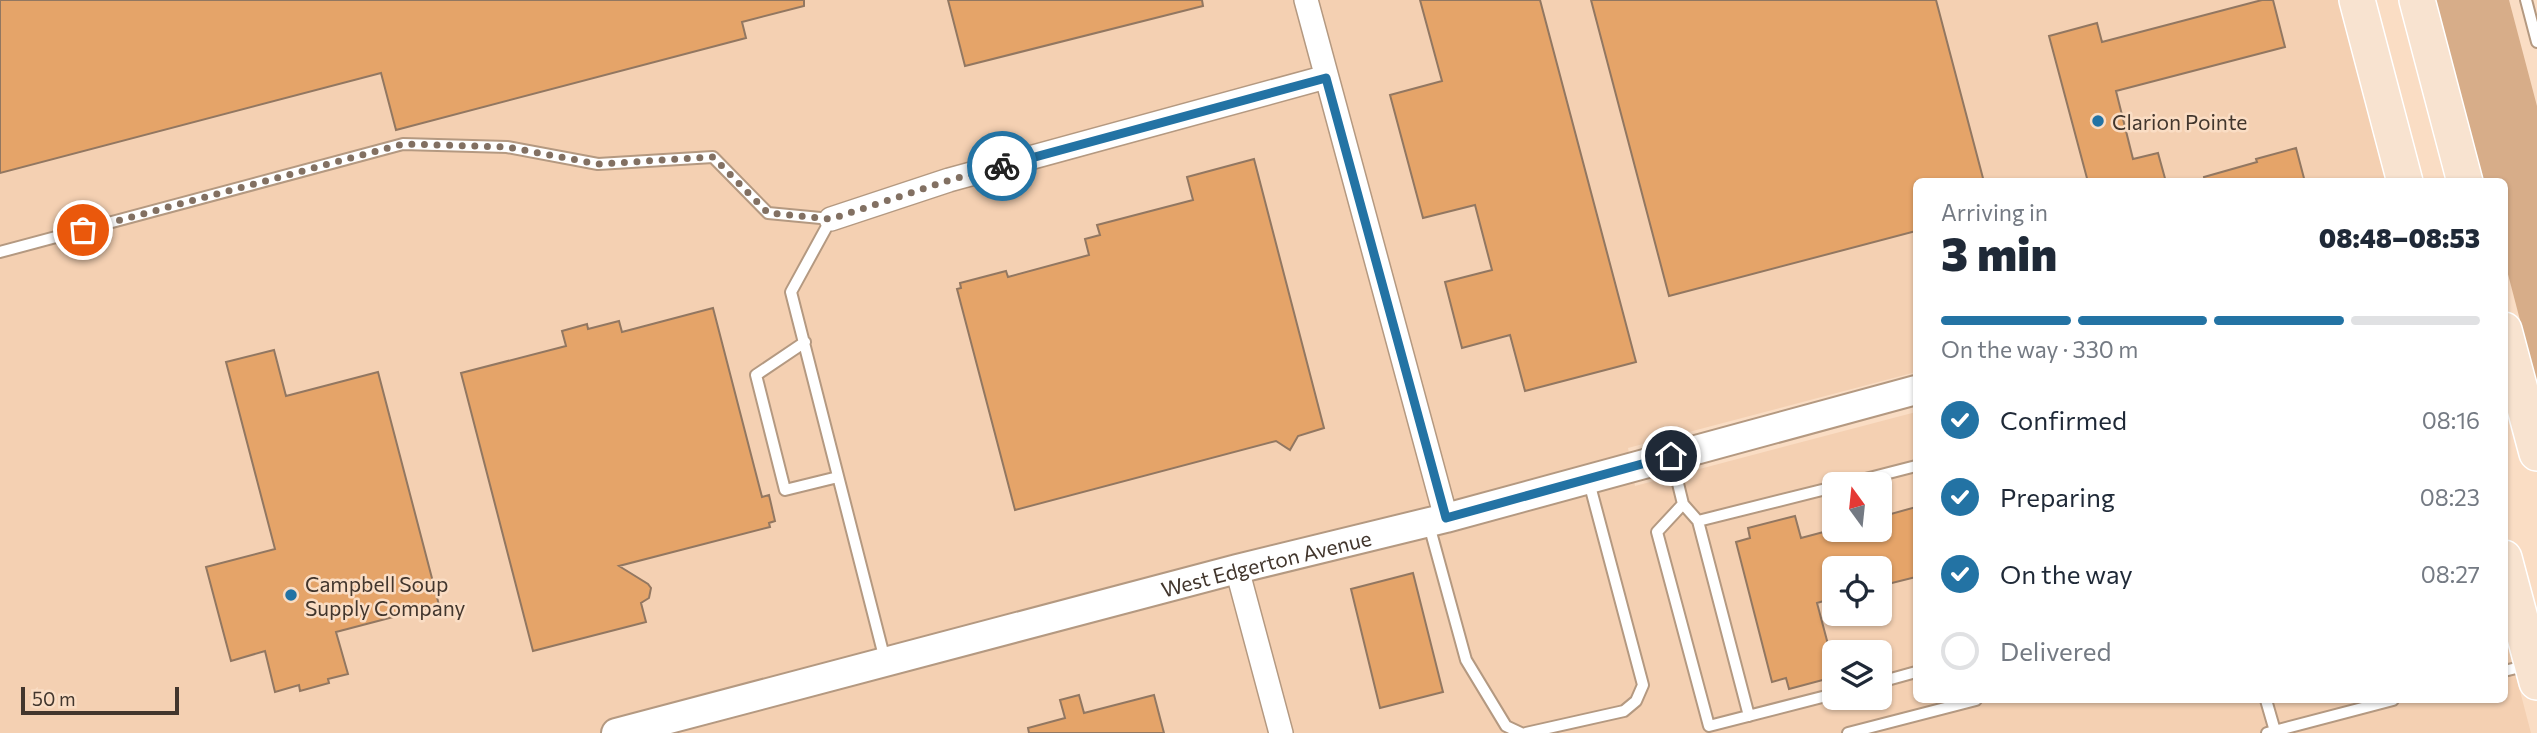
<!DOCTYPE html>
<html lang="en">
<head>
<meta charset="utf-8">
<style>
  body { margin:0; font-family:Commissioner,sans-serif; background:#f6f6f7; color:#1f2937; height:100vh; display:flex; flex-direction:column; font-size:26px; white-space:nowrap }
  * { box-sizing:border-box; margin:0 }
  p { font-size:23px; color:#747a83 }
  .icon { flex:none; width:38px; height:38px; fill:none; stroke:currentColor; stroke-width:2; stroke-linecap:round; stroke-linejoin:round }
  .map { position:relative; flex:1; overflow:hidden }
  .drawer { position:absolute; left:1913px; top:178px; width:595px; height:525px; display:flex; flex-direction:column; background:#fff; border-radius:10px; box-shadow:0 2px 5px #0004 }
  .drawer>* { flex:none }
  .needle { width:46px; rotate:345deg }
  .tools { position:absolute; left:1822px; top:472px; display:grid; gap:14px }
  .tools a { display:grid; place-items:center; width:70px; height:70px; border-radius:10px; background:#fff; box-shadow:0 2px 5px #0004; font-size:35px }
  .scale { position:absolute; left:21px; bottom:18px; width:158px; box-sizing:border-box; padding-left:7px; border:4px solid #42362d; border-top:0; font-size:19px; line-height:24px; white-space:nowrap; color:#42362d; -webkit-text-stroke:5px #faddc4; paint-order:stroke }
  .pin { position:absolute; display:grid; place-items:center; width:60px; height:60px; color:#fff; margin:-30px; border:4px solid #fff; border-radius:50%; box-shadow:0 2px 7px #0007 }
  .courier { position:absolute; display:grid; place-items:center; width:70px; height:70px; margin:-35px; border:5px solid #2373a4; border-radius:50%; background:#fff; color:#222; box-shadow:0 2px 9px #0007 }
  .headline em { font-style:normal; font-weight:800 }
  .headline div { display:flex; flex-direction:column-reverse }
  .headline { display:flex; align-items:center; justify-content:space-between; height:119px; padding:0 28px }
  h1 { font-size:46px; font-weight:800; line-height:52px }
  .bar { display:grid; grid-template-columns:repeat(4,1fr); gap:10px 7px; align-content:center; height:84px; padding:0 28px }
  .bar i { height:9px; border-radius:5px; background:#e0e1e3 }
  .bar .active { background:#2373a4 }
  .bar p { grid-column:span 4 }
  ol { padding:0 28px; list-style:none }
  li { display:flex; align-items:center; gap:21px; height:77px }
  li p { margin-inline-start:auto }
  li .icon { padding:7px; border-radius:50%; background:#2373a4; color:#fff; stroke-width:4 }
  li:last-child { color:#747a83 }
  li i { width:38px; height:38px; border:4px solid #e0e1e3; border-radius:50% }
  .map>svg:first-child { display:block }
  .built { fill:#f4d0b2; fill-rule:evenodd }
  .green { fill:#d7ad89 }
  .building { fill:#e5a469; stroke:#927761; stroke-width:2 }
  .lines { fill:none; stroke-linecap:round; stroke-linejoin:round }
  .service-casing { stroke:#b49981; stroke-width:14 }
  .minor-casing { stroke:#b49981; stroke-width:26 }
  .tertiary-casing { stroke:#b49981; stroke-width:32 }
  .primary-casing { stroke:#fff; stroke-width:38 }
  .service { stroke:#fff; stroke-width:10 }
  .minor { stroke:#fff; stroke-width:23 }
  .tertiary { stroke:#fff; stroke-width:28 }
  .primary { stroke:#f8e3d0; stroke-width:35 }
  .done { stroke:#827062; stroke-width:7; stroke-dasharray:0 12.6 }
  .route { stroke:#2373a4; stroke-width:9 }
  .poi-dot { fill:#2373a4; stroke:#faddc4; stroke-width:2.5 }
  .labels { text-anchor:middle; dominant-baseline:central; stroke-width:5; stroke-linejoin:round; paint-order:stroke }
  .poi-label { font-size:21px; fill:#42362d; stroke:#faddc4; text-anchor:start }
  .street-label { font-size:21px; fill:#42362d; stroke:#faddc4 }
</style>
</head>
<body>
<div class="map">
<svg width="2537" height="733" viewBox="0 0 2537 733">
  <rect width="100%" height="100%" fill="#faddc4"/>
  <!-- built -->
  <path class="built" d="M0,0H2338L2386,182H1916V372L1628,448L1635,486L1916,412V700H2504V630L2531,733H0ZM1834,485H1880V530H1834ZM1834,569H1880V614H1834ZM1834,653H1880V698H1834Z"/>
  <!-- green -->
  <path class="green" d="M2435,0H2509L2537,106V385L2504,259V182H2484Z"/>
  <!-- building -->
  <path class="building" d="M0,0H804V6L742,22L746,38L396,130L381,73L0,173Z
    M948,0H1202L1203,6L965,66Z
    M1420,0H1540L1636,362L1525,391L1510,335L1462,348L1445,282L1492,270L1475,205L1423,218L1390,95L1442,81Z
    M1591,0H1936L1984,182H1916V231L1669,296Z
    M2262,0H2273L2285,47L2116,91L2133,159L2158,153L2166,182H2088L2049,36L2097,23L2102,42Z
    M2296,148L2305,182H2205L2204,177L2257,162L2256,159Z
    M1254,159L1324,428L1298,436L1290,450L1276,441L1015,510L957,289L961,288L960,283L1006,271L1008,277L1089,255L1085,239L1100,235L1097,225L1193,200L1187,177Z
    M713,308L762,497L769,495L775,521L769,523L770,527L619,566L648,584L651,588L649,598L641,603L646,622L533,651L461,373L566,346L562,331L587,324L588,329L619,321L622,332Z
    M274,350L286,396L378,372L439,605L336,632L348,674L328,679L329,683L300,691L299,685L275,692L265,651L231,661L206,567L275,549L226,362Z
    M1916,507V577L1880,586V569H1834V598L1817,603L1834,667V677L1789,689L1786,678L1772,682L1736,542L1750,538L1748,528L1795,516L1801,538L1831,530H1880V517Z
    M1413,573L1443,692L1380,708L1351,589Z
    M1079,695L1084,713L1154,695L1164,733H1029L1028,728L1065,718L1060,700Z"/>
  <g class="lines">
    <defs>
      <path id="service" d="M2526,0L2537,42
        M0,252L403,144L507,147L598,164L713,157L768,213L831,219L791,292L885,660
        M805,342L756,375L785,490L838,477
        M1672,459L1683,504L1698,521
        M1842,485L1916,466
        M1683,504L1657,532L1709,726L1834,694
        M1429,525L1466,660L1506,726L1521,733
        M2504,671L2529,665
        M1880,682L1916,672
        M2266,700L2275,731
        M1749,716L1698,521L1834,487
        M1526,733L1624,711L1636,701L1643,685L1589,482
        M1848,733L1976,700
        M2267,733L2393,700"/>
      <path id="minor" d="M1306,0L1446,518
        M831,219L949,180L1326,77
        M1237,569L1281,733"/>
      <g id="tertiary">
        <path id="s1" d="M616,733L1237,569L1446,518L1916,390"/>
      </g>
      <path id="primary" d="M2357,0L2405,182
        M2417,0L2465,182
        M2504,330L2537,453
        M2504,558L2537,682"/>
    </defs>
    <!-- service casing -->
    <use href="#service" class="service-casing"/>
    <!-- minor casing -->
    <use href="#minor" class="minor-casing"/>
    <!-- tertiary casing -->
    <use href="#tertiary" class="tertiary-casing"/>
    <!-- primary casing -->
    <use href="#primary" class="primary-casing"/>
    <!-- service -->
    <use href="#service" class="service"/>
    <!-- minor -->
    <use href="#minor" class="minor"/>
    <!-- tertiary -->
    <use href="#tertiary" class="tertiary"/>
    <!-- primary -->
    <use href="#primary" class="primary"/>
  </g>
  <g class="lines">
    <!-- done -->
    <path class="done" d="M83,230L403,144L507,147L598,164L713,157L768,213L831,219L950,180L1002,166"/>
    <!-- route -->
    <path class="route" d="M1002,166L1326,78L1446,518L1671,456"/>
  </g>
  <!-- markers -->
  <g class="poi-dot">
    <circle cx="2098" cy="121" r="7"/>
    <circle cx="291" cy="595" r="7"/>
  </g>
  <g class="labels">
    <!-- poi labels -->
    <g class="poi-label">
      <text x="2112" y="121">Clarion Pointe</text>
      <text x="305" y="583">Campbell Soup<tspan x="305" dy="24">Supply Company</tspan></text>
    </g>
    <!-- street labels -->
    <g class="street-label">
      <text stroke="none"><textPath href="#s1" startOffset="672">West Edgerton Avenue</textPath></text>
    </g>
  </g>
</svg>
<div class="tools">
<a><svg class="needle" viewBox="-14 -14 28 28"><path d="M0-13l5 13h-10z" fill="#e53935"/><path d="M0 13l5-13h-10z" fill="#747a83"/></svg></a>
<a><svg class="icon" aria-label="locate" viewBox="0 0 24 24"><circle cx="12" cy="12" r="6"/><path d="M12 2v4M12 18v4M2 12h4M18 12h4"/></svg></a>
<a><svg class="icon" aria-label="layers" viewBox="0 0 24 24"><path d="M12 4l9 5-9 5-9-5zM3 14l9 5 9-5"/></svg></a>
</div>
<div class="scale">50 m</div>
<div class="pin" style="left:83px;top:230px;background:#ea580c"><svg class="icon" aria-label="bag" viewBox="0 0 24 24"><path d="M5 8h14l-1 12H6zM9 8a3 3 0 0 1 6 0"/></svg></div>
<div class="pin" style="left:1671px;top:456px;background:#1f2937"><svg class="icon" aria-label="home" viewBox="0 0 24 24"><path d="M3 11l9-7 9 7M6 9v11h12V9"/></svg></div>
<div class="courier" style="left:1002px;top:166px"><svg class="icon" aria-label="bike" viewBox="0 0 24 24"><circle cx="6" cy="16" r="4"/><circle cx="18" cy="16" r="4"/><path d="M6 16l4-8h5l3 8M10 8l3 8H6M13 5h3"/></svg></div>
<section class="drawer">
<div class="headline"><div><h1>3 min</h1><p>Arriving in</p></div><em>08:48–08:53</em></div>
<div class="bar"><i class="active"></i><i class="active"></i><i class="active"></i><i></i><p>On the way · 330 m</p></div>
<ol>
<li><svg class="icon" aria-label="check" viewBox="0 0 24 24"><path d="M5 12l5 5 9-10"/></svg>Confirmed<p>08:16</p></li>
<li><svg class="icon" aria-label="check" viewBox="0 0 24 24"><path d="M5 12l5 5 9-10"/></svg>Preparing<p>08:23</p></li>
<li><svg class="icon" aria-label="check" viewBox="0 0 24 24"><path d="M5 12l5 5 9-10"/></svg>On the way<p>08:27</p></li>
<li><i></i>Delivered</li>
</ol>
</section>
</div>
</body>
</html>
